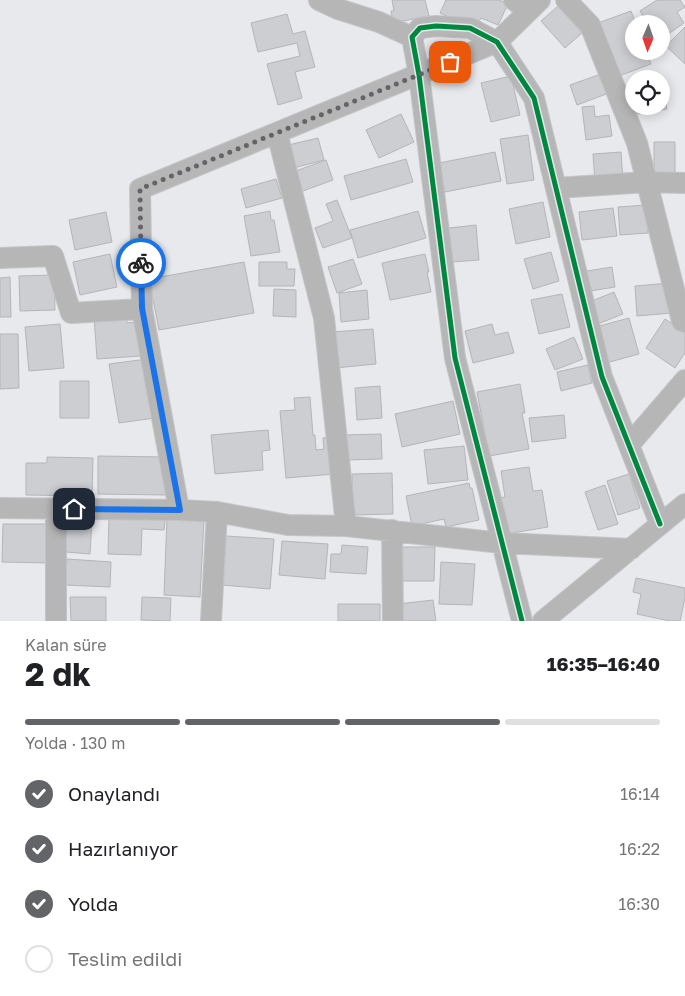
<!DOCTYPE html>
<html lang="tr">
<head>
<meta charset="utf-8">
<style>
  body { margin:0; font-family:"Golos Text",sans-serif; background:#f6f6f6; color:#202124; height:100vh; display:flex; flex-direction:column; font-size:19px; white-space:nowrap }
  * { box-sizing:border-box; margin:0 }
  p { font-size:16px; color:#757577 }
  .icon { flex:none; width:28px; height:28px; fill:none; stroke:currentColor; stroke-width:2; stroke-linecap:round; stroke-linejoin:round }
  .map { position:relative; height:621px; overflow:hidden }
  .sheet { display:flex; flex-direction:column; background:#fff; flex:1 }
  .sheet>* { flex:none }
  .needle { width:32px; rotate:182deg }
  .controls { position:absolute; left:625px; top:15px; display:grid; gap:10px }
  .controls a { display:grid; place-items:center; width:45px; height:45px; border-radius:50%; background:#fff; box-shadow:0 2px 12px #0003; font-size:25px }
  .pin { position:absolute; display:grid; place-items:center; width:42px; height:42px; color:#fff; margin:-21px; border-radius:10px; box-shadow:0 2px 8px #0006 }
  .courier { position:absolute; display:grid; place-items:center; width:50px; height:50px; margin:-25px; border:4px solid #1a73e8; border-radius:50%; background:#fff; color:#222; box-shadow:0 1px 6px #0007 }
  .headline em { font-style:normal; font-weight:700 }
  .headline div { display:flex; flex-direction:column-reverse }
  .headline { display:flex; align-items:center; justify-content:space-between; height:85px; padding:0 25px }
  h1 { font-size:32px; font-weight:700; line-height:38px }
  .bar { display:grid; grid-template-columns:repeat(4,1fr); gap:8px 5px; align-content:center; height:60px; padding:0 25px }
  .bar i { height:6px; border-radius:4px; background:#e0e0e0 }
  .bar .on { background:#626467 }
  .bar p { grid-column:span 4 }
  ol { padding:0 25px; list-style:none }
  li { display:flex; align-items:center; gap:15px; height:55px }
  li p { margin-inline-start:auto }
  li .icon { padding:5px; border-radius:50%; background:#626467; color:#fff; stroke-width:4 }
  li:last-child { color:#757577 }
  li i { width:28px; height:28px; border:2px solid #e0e0e0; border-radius:50% }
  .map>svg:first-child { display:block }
  .building { fill:#ccced1; stroke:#b4b5b8 }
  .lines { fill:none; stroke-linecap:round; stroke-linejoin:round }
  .street-casing { stroke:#c3c4c7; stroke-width:22 }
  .street { stroke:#b7b6b7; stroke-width:20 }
  .cycleway-casing { stroke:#e4e8f0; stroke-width:8 }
  .cycleway { stroke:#00873e; stroke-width:5 }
  .done { stroke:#626467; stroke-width:5; stroke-dasharray:0 9 }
  .route { stroke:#1a73e8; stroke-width:6 }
</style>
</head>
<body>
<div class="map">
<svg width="685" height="621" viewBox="0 0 685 621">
  <rect width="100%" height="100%" fill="#e7e9ed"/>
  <!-- building -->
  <path class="building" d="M392,0H425L429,16L393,23L391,11H394Z
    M446,0H499L508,4L498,25L481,18L475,29L440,13Z
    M657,0H680L685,7L677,12L684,23L661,39V24H648L640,11Z
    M558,6L582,33L565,48L541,21Z
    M631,11L636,24H634V51H646L651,64L619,76L598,23Z
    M287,14L293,34L305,31L315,67L295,72L302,98L278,105L267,64L300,56L297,43L258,52L251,23Z
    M685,27V64L666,46Z
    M601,74L609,93L577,105L570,85Z
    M511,76L520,115L491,122L481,83Z
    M661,82H663L667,109L638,114L637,106H661Z
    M594,106L595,117L609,115L612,136L586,140L582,107Z
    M401,114L414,142L379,158L366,130Z
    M528,135L534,180L507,184L500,139Z
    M318,138L324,160L290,169L284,146Z
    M654,142H675V176H649V166H654Z
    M495,152L501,181L445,192L439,163Z
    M621,152L623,180L595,182L593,154Z
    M406,159L413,182L351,200L344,176Z
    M326,160L333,180L300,192L293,172Z
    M276,179L282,198L246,208L241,189Z
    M337,200L352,238L323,248L315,228L333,221L326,204Z
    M543,202L550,237L516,244L509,209Z
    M646,205L648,233L620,235L618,207Z
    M613,208L617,236L582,240L579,212Z
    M270,211L271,220H274L280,252L251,256L244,216Z
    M418,211L426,238L358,258L350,230Z
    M106,212L112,242L75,250L69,220Z
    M476,225L479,260L452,262L449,228Z
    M551,252L559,281L533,289L524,259Z
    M110,254L117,287L80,295L73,262Z
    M425,254L429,272H427L431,292L390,300L382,263Z
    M353,259L362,284L337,293L328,267Z
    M244,262L254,313L159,330L149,279Z
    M259,262H287V269H295L294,286H259Z
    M612,267L615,287L584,292L581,272Z
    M54,275L55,310L20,311L19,276Z
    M10,277L11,317H0V278Z
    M670,283L672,313L637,316L635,286Z
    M274,289L296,290V317L273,316Z
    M367,290L369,319L341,322L339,293Z
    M614,292L623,314L595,325L587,303Z
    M562,294L570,327L539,334L531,300Z
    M126,314L127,323L138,322L140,356L97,359L94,316Z
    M629,318L639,354L606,363L596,327Z
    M665,319L685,332V353L675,368L646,348Z
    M60,324L64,368L29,371L25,327Z
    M492,324L495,335L508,332L514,353L473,363L465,331Z
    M373,329L376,364L335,368L332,332Z
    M0,334H18L19,388L0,389Z
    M574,337L583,359L555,370L546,349Z
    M147,359L155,418L119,423L109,364Z
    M588,365L592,383L561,391L557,372Z
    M60,381H89V418H60Z
    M520,384L525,413H522L529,449L489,456L477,392Z
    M380,386L382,418L357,420L355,388Z
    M310,397L313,435H315L316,450L324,449L323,438L332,437L335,474L286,478L280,411L295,410L294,398Z
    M453,401L460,434L402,447L395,414Z
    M564,415L566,438L532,442L529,418Z
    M268,430L270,450L262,451L263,470L215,474L211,435Z
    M381,434L382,459L345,460L344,435Z
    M464,446L468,480L428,484L424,450Z
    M98,456L166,457V495L98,494Z
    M47,457L93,458L92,496L26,495V463H47Z
    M529,467L533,491L542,490L548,527L506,534L500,498L505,497L501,471Z
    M392,473L393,514L353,515L352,474Z
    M629,474L640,508L618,515L607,481Z
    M469,483L470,488H472L479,520L446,527L444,519L412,526L406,496Z
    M605,485L618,524L598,530L585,492Z
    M167,517L204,519L200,597L164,595Z
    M109,518L165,520L164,530L142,529L141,555L108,554Z
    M67,519L92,520L90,554L66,552Z
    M3,524H51L50,563L2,562Z
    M226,536L274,539L270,589L222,585Z
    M282,541L328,544L325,579L279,575Z
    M342,545L368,547L366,574L330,572L331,554H341Z
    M400,547H435L434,581H401Z
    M67,559L111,562L110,587L65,585Z
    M441,562L475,564L472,605L439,604Z
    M636,578L685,588V598L680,621H670L637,614L641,594L633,592Z
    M70,597H106V621H71Z
    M142,597L171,598L170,621L141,620Z
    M433,600L436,621H401L398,604Z
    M338,604H380V621H338Z"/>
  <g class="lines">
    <defs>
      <path id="street" d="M319,0L338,9L379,22L412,37
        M514,0L528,11
        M566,0L590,25L637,143L682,321L685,322
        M277,133L324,318L346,526
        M556,188L647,182L685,183
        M0,258L53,256L71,313L142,309
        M629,445L685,380
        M0,508L179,510L217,512L288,525L346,526L502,543L631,549
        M179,510L142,309L140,189L497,42L540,0
        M392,530L393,621
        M56,621V509
        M211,621L217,512
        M522,621L455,358L419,75L412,37L420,28L436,26L470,28L497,42L534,98L602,377L660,524
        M543,621L685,504"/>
    </defs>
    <!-- street casing -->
    <use href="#street" class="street-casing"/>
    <!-- street -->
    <use href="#street" class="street"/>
    <defs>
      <path id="cycleway" d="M522,621L455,358L419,75L412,37L420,28L436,26L470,28L497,42L534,98L602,377L660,524"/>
    </defs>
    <!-- cycleway casing -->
    <use href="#cycleway" class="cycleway-casing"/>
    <!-- cycleway -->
    <use href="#cycleway" class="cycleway"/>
  </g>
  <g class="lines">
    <!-- done -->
    <path class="done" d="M141,263L140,189L450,62"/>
    <!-- route -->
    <path class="route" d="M74,509L180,510L142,308L141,263"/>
  </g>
</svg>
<div class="controls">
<a><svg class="needle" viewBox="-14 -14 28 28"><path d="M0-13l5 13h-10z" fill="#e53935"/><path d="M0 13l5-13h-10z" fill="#757577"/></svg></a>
<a><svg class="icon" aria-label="locate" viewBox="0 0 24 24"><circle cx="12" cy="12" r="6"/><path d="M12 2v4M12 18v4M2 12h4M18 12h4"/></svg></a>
</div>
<div class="pin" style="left:450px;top:62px;background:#ea580c"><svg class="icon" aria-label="bag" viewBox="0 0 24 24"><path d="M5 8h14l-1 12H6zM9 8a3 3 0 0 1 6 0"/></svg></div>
<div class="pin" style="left:74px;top:509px;background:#1f2937"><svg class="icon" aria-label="home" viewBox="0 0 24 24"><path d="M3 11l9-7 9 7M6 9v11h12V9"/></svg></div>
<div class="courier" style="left:141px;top:263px"><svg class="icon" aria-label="bike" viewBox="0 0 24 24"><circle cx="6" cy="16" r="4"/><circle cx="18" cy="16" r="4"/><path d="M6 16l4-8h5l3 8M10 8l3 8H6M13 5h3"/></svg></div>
</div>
<section class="sheet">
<div class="headline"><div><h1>2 dk</h1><p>Kalan süre</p></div><em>16:35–16:40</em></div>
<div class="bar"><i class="on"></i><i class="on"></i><i class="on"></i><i></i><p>Yolda · 130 m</p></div>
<ol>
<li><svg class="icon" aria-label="check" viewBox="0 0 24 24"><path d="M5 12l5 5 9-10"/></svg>Onaylandı<p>16:14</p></li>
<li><svg class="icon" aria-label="check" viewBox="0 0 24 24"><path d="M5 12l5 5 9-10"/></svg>Hazırlanıyor<p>16:22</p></li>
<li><svg class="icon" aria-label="check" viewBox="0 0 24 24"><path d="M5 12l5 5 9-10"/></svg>Yolda<p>16:30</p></li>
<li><i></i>Teslim edildi</li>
</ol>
</section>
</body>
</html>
